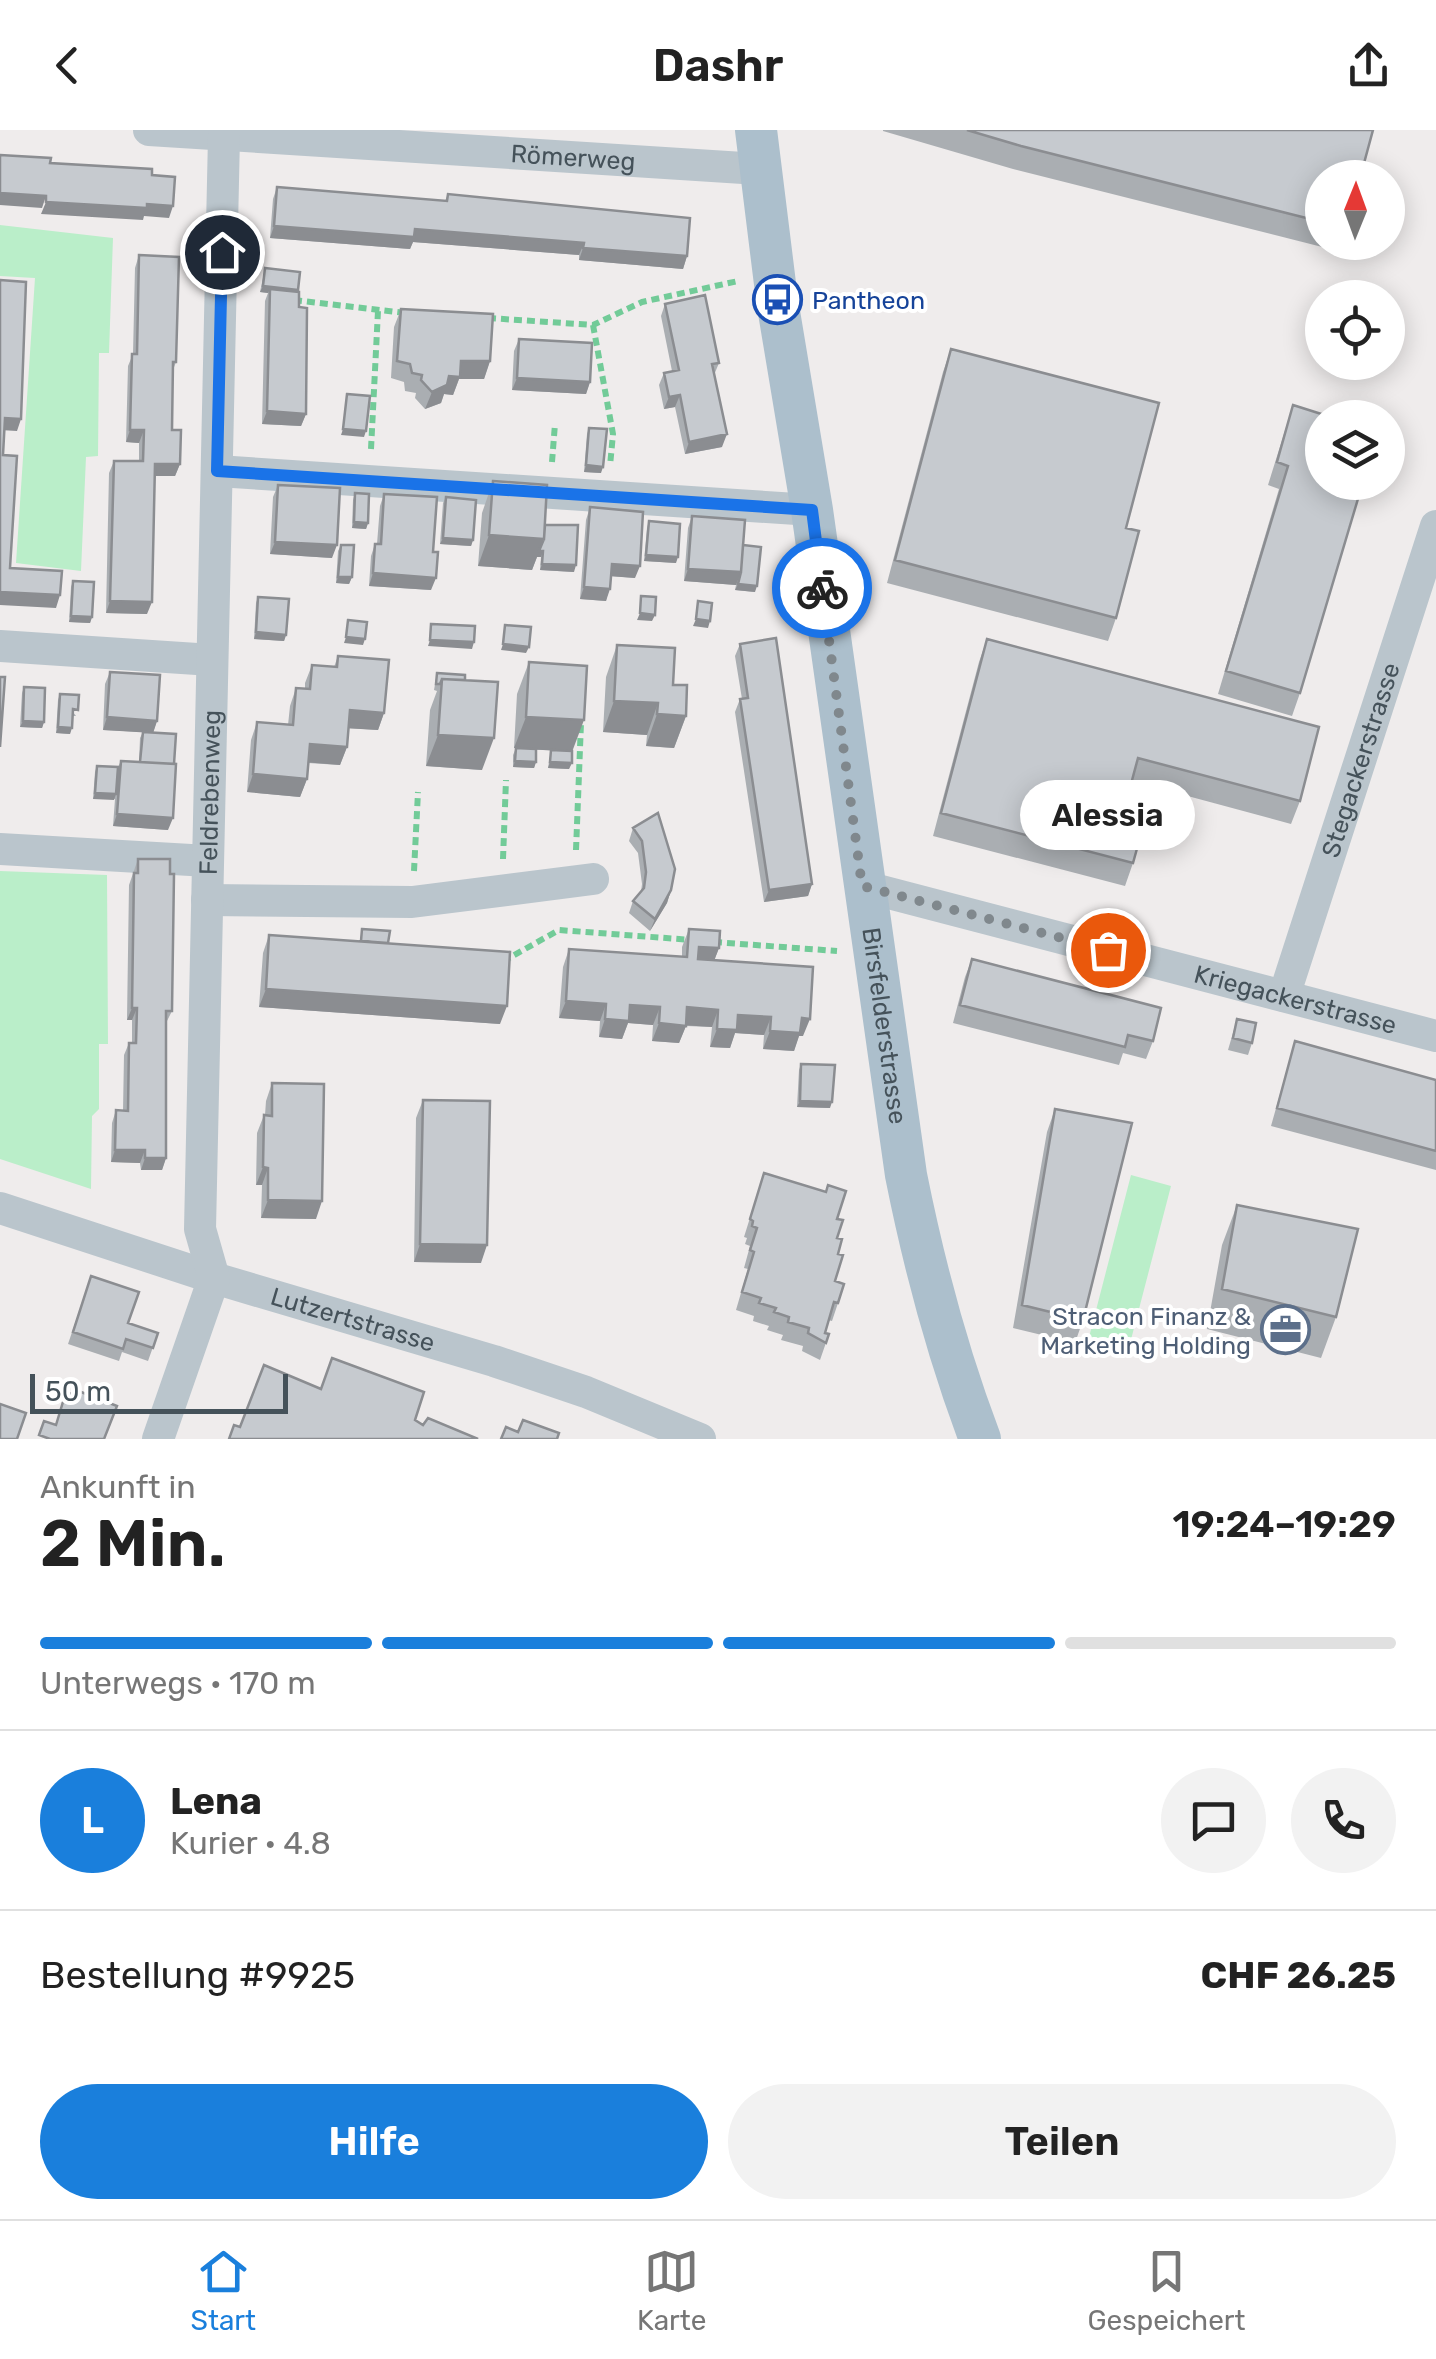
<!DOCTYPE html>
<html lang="de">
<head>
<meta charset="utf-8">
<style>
  body { margin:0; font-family:Rubik,sans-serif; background:#f2f2f2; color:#222; height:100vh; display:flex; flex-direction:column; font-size:38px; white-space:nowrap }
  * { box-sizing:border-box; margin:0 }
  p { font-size:32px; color:#767676 }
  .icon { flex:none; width:55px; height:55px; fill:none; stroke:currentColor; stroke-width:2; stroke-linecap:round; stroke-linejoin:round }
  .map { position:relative; height:1309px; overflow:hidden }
  .panel { display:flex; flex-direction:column; background:#fff; flex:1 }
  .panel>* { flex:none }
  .needle { width:65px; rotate:1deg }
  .buttons { position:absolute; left:1305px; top:30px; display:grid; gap:20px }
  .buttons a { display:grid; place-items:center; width:100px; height:100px; border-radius:50%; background:#fff; box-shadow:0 5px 25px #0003; font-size:50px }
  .scale { position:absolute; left:30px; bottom:25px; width:258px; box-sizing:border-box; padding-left:10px; border:5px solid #45525a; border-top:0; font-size:28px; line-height:35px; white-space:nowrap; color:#45525a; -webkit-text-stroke:8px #fff; paint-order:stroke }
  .pin { position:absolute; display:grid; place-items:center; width:85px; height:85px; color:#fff; margin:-42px; border:5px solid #fff; border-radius:50%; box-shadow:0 2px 10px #0007 }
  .courier { position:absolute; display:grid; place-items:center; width:100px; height:100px; margin:-50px; border:8px solid #1a73e8; border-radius:50%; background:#fff; color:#222; box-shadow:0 2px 12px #0007 }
  .bubble { position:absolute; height:70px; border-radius:35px; background:#fff; box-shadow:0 5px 25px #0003; font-size:32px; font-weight:600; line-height:70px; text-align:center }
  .overview em { font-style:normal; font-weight:600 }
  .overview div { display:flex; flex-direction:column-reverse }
  .overview { display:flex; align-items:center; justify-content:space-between; height:170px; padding:0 40px }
  h1 { font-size:65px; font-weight:600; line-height:75px }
  .bar { display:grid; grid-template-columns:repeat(4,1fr); gap:15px 10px; align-content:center; height:120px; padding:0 40px }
  .bar i { height:12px; border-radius:8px; background:#e0e0e0 }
  .bar .current { background:#1a7fdc }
  .bar p { grid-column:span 4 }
  .line { display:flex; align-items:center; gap:25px; padding:0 40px; border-top:2px solid #e0e0e0 }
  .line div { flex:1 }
  .round { display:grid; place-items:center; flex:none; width:105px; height:105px; border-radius:52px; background:#f2f2f2 }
  .cta { display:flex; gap:20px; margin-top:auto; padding:20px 40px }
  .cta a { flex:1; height:115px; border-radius:60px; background:#1a7fdc; color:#fff; font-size:40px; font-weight:600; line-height:115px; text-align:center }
  .cta a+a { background:#f2f2f2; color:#222 }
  header { display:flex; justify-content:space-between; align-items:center; height:130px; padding:0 40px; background:#fff; font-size:45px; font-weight:600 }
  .tabs { display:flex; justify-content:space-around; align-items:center; height:140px; border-top:2px solid #e0e0e0; background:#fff; font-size:28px; color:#767676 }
  .tabs a { display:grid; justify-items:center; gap:5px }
  .tabs .current { color:#1a7fdc }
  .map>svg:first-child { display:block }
  .green { fill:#baeec9 }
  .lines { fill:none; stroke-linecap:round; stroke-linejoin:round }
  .path { stroke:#72cb98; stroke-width:6; stroke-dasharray:8 5; stroke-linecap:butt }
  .minor { stroke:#bac5cc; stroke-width:32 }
  .major { stroke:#acbfcc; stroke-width:42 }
  .wall { fill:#aaaeb2 }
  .shaded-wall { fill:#8b8d91 }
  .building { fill:#c6cacf; stroke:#8b8d91; stroke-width:2.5 }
  .done { stroke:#80888d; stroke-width:10; stroke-dasharray:0 18 }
  .route { stroke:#1a73e8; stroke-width:12 }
  .labels { text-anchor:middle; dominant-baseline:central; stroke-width:8; stroke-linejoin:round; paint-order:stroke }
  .street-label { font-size:25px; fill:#45525a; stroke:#fff }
  .transit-label { font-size:25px; fill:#164399; stroke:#fff; text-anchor:start }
  .service-label { font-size:25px; fill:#4e5e75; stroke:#fff; text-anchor:end }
</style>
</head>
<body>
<header><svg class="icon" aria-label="back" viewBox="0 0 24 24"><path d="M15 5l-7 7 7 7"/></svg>Dashr<svg class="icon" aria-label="share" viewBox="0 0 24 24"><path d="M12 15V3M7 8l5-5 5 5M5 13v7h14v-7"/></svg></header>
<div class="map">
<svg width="1436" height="1309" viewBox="0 0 1436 1309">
  <rect width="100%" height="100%" fill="#efecec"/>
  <!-- green -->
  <path class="green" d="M0,95L113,108L109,223H99L98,326L86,327L81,441L16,433L35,148L0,146Z
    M0,741L107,745L108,914H99V979L92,986L91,1059L0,1029Z
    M1131,1045L1171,1056L1127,1225L1087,1215Z"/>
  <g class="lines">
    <!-- path -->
    <path class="path" d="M294,170L406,183
      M488,188L593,195L642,172L738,151
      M593,195L613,304L610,336
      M371,319L378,181
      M552,332L555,294
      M576,720L581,593
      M503,729L506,650
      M414,741L418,662
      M714,812L837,821
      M502,827L509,828L559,800L692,810"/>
    <!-- minor -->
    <g class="minor">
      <path id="s1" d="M149,0L759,39"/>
      <path d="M217,341L812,380"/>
      <path d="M0,516L212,530"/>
      <path d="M0,719L208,731"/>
      <path id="s2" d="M862,756L1436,906"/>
      <path d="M207,770L412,772L593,749"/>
      <path id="s3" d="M1284,866L1436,396"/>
      <path id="s4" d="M0,1078L214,1148L494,1231L586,1262L700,1309"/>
      <path id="s5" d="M158,1309L214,1148L200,1099L224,6"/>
    </g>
    <!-- major -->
    <path class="major" id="s6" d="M756,0L777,170L812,380L906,1045C924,1135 947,1222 980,1309"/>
  </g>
  <!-- wall -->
  <path class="wall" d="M883,0H1373L1322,48V112H1341L1338,121L1013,39L883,1Z
    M277,57L445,71L448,64L687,126L683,139L579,130V125L413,112L410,119L270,108L273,69Z
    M139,125L176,232L173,240L172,300L180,334L175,346H155L147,484L106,483L109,343L114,331H139V313L126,312L128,236L133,224L135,138Z
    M265,138L298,162L306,284L301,296L262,294L265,171L268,163L260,162Z
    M665,174L719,233L714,245L722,317L685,324L675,277L664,279L659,255L664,243L672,241L661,186Z
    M401,179L490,231L484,249H459L453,265L444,264L441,273L425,279L415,268L416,263L405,261L404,252L391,248L394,197Z
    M519,209L590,252L586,264L512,260L514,221Z
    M951,219L1126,398L1116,488L1108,511L887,453L943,242Z
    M1293,275L1300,563L1292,586L1218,564L1279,359L1268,355Z
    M589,298L601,343L584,342L587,304Z
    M493,351L545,395L574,442L540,440L541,427H537L532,440L478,436L482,383Z
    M278,355L332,428L270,424L273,367Z
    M355,363L368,393L366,399L352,398L353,370Z
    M384,364L433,422L431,460L369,456L371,426L375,414H377L380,376Z
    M446,367L473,410L471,416L440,414L443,373Z
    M590,377L635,448L611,446L606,471L580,469L586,390Z
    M692,386L743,415L755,462L735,460L736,455L684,451L688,398Z
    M649,391L676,433L644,431L647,398Z
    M341,415L352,447L349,454L336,453L338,421Z
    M73,451L92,487L90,493L69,492L71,457Z
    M258,467L286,505L284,511L254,509L256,473Z
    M987,509L1300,671L1291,694L1132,651L1124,680L1133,733L1125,756L933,706L979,532Z
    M740,514L812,754L808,766L764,772L735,582L740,569H742L735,526Z
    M617,515L673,555L686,586L674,618L646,616L647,605L603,602L606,547Z
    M338,526L384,583L378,600L348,598L347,617L340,635L308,633L307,649L300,667L247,662L251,610L257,592L288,595L290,576L296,558L305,559V553L312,535L334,537Z
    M529,532L572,622L569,639L548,638L551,620H536V632L534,638L513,637V625L516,618H517H514L517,564Z
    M110,542L157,591L153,603L168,700L113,696L115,669H93L95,642L97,636L118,637L121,631L139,632L140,608L143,602L103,600L105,554Z
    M437,543L465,550L482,640L426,636L430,580L437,561L434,560Z
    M24,557L44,592L42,598L20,597L22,563Z
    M60,564L76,586H73L70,604L56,603L58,570Z
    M658,683L671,760L667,773L650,801L629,783L633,771L641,762L642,754L638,723L629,711L633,698Z
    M138,729L172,881L166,893V1028L162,1040H141L140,1033L111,1032L112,993L116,980L123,981L124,925L129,913H132V890H127L129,755Z
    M362,799L388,813L500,894L259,877L263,823L269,805L360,811Z
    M689,799L719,818L714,831L803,906H799L794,921L763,919L764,905L735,903L730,918L710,917L712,897L686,896L679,913L652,911L653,895L628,893L622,909L599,907L600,891L559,888L563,837L569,819L682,827V817Z
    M972,829L1153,911L1146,929L1123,923L1119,935L953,893L965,847Z
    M1237,889L1252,913L1248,925L1228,920Z
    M1295,911L1436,950V1040L1271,996Z
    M801,934L830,978L797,977L799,940Z
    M272,953L316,1089L261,1088L262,1055H256L257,1003L264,985H265L266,971Z
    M423,970L481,1133L414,1132L416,988Z
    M1055,979L1083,1190L1075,1213L1013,1198L1047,1002Z
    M764,1043L837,1089L838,1124L835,1151L838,1173L832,1191L828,1190L825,1203L829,1204L820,1230L802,1221L803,1216L781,1210L783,1205L767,1200L769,1196L753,1191L754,1186L736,1180L748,1139L744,1138L750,1116L745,1114L747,1108L744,1107Z
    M1237,1075L1336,1187L1321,1228L1207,1199L1222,1115Z
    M91,1146L128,1193L158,1203L148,1231L122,1222L119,1231L68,1214Z"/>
  <!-- shaded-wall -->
  <path class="shaded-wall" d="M0,63L46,66L42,78L0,75Z
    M46,72L147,74L173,76L169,88L144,86L143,90L41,84Z
    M274,96L415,99L584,113L579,125L413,112L410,119L270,108Z
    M583,118L687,126L683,139L579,130Z
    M263,156L298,160L296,166L270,159L268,163L260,162Z
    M461,231H490L484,249H459L453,265L444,264L441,273L425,279L432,262L449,246Z
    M517,248L590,252L586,264L512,260Z
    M680,265L675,277L664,279L669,267Z
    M267,281L306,284L301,296L262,294Z
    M5,288L21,289L17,301L0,300Z
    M343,299L366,301L364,307L341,305Z
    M130,300H144L139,313L126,312Z
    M727,304L722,317L685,324L689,312Z
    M155,334H180L175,346H151Z
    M586,335L603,337L601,343L584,342Z
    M354,392L368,393L366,399L352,398Z
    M489,405L544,409L543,421L541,427H537L532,440L478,436Z
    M443,408L473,410L471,416L440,414Z
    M275,412L337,415L332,428L270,424Z
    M646,425L678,427L676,433L644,431Z
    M542,434L576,435L574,442L540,440Z
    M612,434L640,436L635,448L608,446Z
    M688,439L741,442L736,455L684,451Z
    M373,443L436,448L431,460L369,456Z
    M338,447H352L349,454L336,453Z
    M738,454L757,456L755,462L735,460Z
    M584,457L610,459L606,471L580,469Z
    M0,462L60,465L56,478L0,475Z
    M110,471L152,472L147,484L106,483Z
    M640,483L655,485L652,491L637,490Z
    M71,486L92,487L90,493L69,492Z
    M696,489L710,491L708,498L693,496Z
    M256,502L286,505L284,511L254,509Z
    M346,507L365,509L363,515L344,513Z
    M430,510L474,512L472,519L428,516Z
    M503,514L529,517L526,523L501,520Z
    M614,571L658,573L647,605L603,602Z
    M350,580L384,583L378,600L343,598Z
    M657,584L686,586L674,618L646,616Z
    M107,587L157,591L153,603L103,600Z
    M526,587L584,590L572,622L514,618Z
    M23,591L44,592L42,598L20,597Z
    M58,597L72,598L70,604L56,603Z
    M438,605L494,608L482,640L426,636Z
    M310,614L347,617L340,635L303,632Z
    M515,631L536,632L534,638L513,637Z
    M550,632L572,633L569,639L548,638Z
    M253,644L307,649L300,667L247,662Z
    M95,663L116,664L114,670L93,669Z
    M117,684L173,688L168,700L113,696Z
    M812,754L808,766L764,772L769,760Z
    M671,760L667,773L650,801L655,789Z
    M699,817L719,818L712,836L692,835Z
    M266,859L507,876L500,894L259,877Z
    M566,871L606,874L600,891L559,888Z
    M630,875L660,877L653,895L628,893L622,909L599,907L605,889Z
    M687,877L718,880L712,897L681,895Z
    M132,878H137L132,890H127Z
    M738,885L771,887L764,905L735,903L730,918L710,917L717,899Z
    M802,888L810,889L803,906H799L794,921L763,919L770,901Z
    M659,893L686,896L679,913L652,911Z
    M800,971L832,972L830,978L797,977Z
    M115,1020H145L140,1033L111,1032Z
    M145,1028H166L162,1040H141Z
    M263,1037L268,1038L262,1055H256Z
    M268,1070L322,1071L316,1089L261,1088Z
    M420,1114L487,1115L481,1133L414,1132Z"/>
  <!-- building -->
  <path class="building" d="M967,0H1373L1360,48H1322V92L1021,16Z
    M0,25L51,28L50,33L152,39V45L175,47L173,76L147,74V78L46,72V66L0,63Z
    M277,57L447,71L448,64L690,88L687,126L583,118L584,113L415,99L414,107L274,96Z
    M139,125L179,127L176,232H173L172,300H181L180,334H155L152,472L110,471L114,331H143L144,300H130L132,224H137Z
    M265,138L300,142L298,160L263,156Z
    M0,150L26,152L21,289L5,288L3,325L17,326L10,438L62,441L60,465L0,462Z
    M270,159L299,162V177L307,178L306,284L267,281Z
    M705,165L719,233L712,234L727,304L689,312L680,265L669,267L664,243L679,240L665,174Z
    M401,179L493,184L490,231H461L460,247L449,246L447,255L432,262L421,250L422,245L412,243L410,234L397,231Z
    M519,209L592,213L590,252L517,248Z
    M951,219L1159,273L1126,398L1139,401L1116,488L895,430Z
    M347,264L370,266L366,301L343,299Z
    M1293,275L1334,288H1322V352H1363L1300,563L1226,541L1288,336L1277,332Z
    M589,298L607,299L603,337L586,335Z
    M493,351L547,355L544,409L489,405Z
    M278,355L340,358L337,415L275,412Z
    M355,363L369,364L368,393L354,392Z
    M384,364L437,367L433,422H438L436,448L373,443L375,414H381Z
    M446,367L476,370L473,410L443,408Z
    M590,377L643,382L640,436L612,434L610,459L584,457Z
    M692,386L745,390L741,442L688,439Z
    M649,391L680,394L678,427L646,425Z
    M545,395H578L576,435L542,434L543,421H539L544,409Z
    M341,415H354L352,447H338Z
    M743,415L761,417L757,456L738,454L741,442Z
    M73,451L94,452L92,487L71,486Z
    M641,466L656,467L655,485L640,483Z
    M258,467L289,469L286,505L256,502Z
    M698,471L712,473L710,491L696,489Z
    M348,490L367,492L365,509L346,507Z
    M431,494L475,496L474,512L430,510Z
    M505,495L531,497L529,517L503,514Z
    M776,508L812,754L769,760L740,569L748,568L740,514Z
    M987,509L1319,597L1300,671L1138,628L1124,680L1146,686L1133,733L941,683Z
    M617,515L675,518L673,555H687L686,586L657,584L658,573L614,571Z
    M338,526L389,530L384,583L350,580L347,617L310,614L307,649L253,644L257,592L293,595L296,558L310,559L312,535L337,537Z
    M529,532L587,536L584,590L526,587Z
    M110,542L160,545L157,591L107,587Z
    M437,543L465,545V550L442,549L440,554H436Z
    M0,547H5L0,617Z
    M442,549L498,552L494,608L438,605Z
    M24,557L45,558L44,592L23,591Z
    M60,564L79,565L78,580L73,579L72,598L58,597Z
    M143,602L176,604L174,634L140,632Z
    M516,618L536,619V632L515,631Z
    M551,620L572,621V633L550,632Z
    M121,631L176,634L173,688L117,684Z
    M97,636L118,637L116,664L95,663Z
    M658,683L675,739L671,760L655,789L633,771L644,758L646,742L642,711L633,698Z
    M138,729H170V744H174L172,881H166V1028H145V1020H115L116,980L128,981L129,913H136L137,878H132L134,743H138Z
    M362,799L390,801L388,813L361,811Z
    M689,799L720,801L719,818L699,817L698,829L813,837L810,889L802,888L800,903L770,901L771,887L738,885L737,900L717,899L718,880L687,877L686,896L659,893L660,877L630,875L629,891L605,889L606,874L566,871L569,819L687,827Z
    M269,805L510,822L507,876L266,859Z
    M972,829L1161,878L1153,911L1128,905L1125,917L960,875Z
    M1237,889L1256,893L1252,913L1233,908Z
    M1295,911L1436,950V1021L1277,978Z
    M801,934L835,935L832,972L800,971Z
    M272,953L324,954L322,1071L268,1070V1038L263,1037L264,985L272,986Z
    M423,970L490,971L487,1115L420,1114Z
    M1055,979L1132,993L1083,1190L1022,1175Z
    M764,1043L826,1062L828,1055L846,1061L837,1089L843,1090L837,1108L842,1109L838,1124L843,1125L835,1151L844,1154L838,1173L834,1172L825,1203L829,1204L826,1213L808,1203L809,1198L788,1192L789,1187L774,1182L776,1178L759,1173L761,1168L742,1162L754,1122L750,1120L757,1098L752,1096L753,1091L750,1089Z
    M1237,1075L1358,1099L1336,1187L1222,1159Z
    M91,1146L139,1162L128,1193L158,1203L153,1218L126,1209L123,1219L73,1202Z
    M332,1228L424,1262L415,1290L423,1295L428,1288L478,1309H229L234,1295L240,1297L264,1235L321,1259Z
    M76,1260L117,1276L104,1309H50L39,1305L44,1291L56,1295L66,1262L74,1265Z
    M0,1274L26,1283L17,1309H0Z
    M523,1290L559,1303L557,1309H501L506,1297L518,1302Z"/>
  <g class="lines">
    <!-- done -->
    <path class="done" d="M822,458L862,756L1108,820"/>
    <!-- route -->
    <path class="route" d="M222,122L217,341L812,380L822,458"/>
  </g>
  <!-- icons -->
  <defs>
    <symbol id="bus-ring" viewBox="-11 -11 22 22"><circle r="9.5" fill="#fff" stroke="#1a4fb4" stroke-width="1.5"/><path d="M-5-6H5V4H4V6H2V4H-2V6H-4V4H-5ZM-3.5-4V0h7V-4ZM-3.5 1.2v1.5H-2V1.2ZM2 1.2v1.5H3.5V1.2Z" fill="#1a4fb4"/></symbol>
    <symbol id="office-ring" viewBox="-11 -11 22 22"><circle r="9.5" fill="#fff" stroke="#5c6f8a" stroke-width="1.5"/><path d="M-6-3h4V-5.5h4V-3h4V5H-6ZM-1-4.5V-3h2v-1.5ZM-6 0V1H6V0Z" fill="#5c6f8a"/></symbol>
  </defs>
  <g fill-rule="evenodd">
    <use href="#bus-ring" x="750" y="142" width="55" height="55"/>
    <use href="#office-ring" x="1258" y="1172" width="55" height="55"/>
  </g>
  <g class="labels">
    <!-- street labels -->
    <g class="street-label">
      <text stroke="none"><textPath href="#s1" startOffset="425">Römerweg</textPath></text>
      <text stroke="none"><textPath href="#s3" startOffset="248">Stegackerstrasse</textPath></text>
      <text stroke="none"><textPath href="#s5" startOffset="658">Feldrebenweg</textPath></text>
      <text stroke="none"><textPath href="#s2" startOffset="448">Kriegackerstrasse</textPath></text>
      <text stroke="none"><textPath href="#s6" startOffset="905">Birsfelderstrasse</textPath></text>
      <text stroke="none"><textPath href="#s4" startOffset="370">Lutzertstrasse</textPath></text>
    </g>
    <!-- transit labels -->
    <g class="transit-label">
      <text x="812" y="170">Pantheon</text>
    </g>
    <!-- service labels -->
    <g class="service-label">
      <text x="1251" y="1186">Stracon Finanz &amp;<tspan x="1251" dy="29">Marketing Holding</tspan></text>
    </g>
  </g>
</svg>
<div class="buttons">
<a><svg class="needle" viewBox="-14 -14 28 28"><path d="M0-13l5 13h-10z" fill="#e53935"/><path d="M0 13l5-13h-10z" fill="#767676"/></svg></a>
<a><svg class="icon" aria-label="locate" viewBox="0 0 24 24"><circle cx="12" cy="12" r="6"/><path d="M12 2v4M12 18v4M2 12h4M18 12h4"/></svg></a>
<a><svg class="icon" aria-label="layers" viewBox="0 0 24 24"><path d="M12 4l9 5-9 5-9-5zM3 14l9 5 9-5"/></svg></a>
</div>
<div class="scale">50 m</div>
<div class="pin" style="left:1108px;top:820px;background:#ea580c"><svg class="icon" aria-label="bag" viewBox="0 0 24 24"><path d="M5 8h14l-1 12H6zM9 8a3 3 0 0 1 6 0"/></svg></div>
<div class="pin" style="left:222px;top:122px;background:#1f2937"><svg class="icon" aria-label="home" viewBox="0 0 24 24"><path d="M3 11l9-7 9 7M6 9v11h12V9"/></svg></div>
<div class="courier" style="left:822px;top:458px"><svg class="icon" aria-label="bike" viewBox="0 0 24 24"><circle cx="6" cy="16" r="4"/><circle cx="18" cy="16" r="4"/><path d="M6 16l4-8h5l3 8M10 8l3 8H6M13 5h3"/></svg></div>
<div class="bubble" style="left:1020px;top:650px;width:175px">Alessia</div>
</div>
<section class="panel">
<div class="overview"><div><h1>2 Min.</h1><p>Ankunft in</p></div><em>19:24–19:29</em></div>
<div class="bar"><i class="current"></i><i class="current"></i><i class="current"></i><i></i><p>Unterwegs · 170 m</p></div>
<div class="line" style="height:180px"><b class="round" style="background:#1a7fdc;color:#fff">L</b><div><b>Lena</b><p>Kurier · 4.8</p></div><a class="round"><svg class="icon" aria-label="chat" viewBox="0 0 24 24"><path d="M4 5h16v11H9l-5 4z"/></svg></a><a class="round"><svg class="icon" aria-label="phone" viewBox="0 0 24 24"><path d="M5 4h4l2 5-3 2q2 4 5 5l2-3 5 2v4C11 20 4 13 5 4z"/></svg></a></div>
<div class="line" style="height:130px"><div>Bestellung #9925</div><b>CHF 26.25</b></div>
<div class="cta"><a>Hilfe</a><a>Teilen</a></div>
</section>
<nav class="tabs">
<a class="current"><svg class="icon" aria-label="home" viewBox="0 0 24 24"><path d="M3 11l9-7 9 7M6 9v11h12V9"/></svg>Start</a>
<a><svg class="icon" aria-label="map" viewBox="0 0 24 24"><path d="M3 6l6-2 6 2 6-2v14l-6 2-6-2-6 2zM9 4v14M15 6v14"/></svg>Karte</a>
<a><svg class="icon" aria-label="saved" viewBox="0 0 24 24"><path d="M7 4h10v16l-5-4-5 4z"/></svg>Gespeichert</a>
</nav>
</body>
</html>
